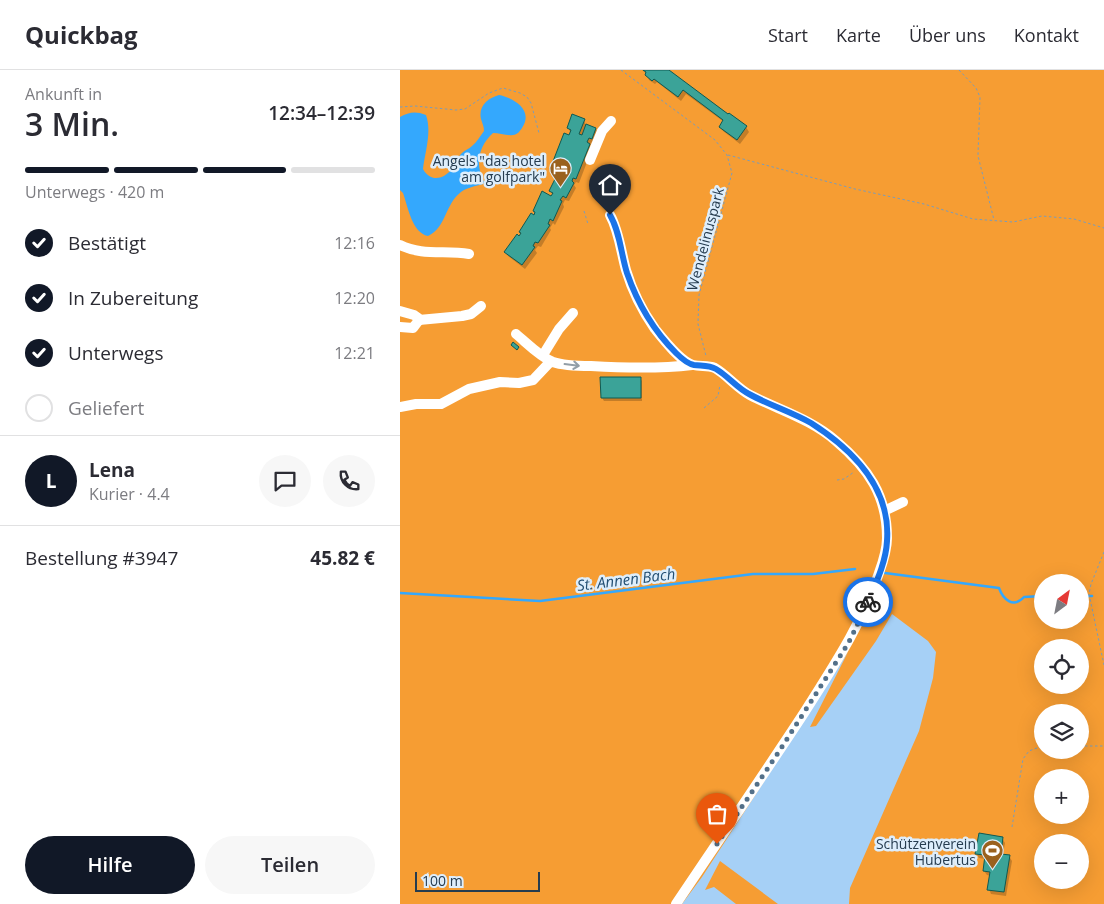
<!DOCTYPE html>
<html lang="de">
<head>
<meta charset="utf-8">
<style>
  body { margin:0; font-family:"Open Sans",sans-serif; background:#f7f7f7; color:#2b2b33; height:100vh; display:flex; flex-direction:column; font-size:19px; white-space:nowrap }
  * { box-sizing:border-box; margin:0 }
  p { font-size:16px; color:#7c7c81 }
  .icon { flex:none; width:28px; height:28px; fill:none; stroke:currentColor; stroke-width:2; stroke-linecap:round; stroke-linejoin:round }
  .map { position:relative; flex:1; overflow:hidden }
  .sheet { display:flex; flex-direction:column; background:#fff; width:400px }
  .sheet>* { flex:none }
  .needle { width:32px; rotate:32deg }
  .tools { position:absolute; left:634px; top:504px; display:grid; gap:10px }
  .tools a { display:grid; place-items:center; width:55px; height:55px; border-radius:50%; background:#fff; box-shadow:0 5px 20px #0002; font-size:25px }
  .scale { position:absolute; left:15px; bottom:12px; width:125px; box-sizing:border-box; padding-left:5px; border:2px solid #263c4f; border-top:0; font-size:14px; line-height:18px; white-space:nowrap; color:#263c4f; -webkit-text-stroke:4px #deeefc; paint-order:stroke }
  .pin { position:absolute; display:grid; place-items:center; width:42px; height:42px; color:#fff; margin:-51px -21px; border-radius:50% 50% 50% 0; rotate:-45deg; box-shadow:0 0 5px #0007 }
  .pin .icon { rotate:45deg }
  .courier { position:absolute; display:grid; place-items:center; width:50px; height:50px; margin:-25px; border:4px solid #1a73e8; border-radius:50%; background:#fff; color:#222; box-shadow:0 1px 6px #0007 }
  .overview em { font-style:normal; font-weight:600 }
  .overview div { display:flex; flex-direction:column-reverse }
  .overview { display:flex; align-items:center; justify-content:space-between; height:85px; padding:0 25px }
  h1 { font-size:32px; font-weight:600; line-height:38px }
  .bar { display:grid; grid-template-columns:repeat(4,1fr); gap:8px 5px; align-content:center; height:60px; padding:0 25px }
  .bar i { height:6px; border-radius:4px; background:#e1e1e2 }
  .bar .on { background:#111827 }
  .bar p { grid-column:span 4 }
  .line { display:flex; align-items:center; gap:12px; padding:0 25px; border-top:1px solid #e1e1e2 }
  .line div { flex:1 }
  .round { display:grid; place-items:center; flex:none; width:52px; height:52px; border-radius:26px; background:#f7f7f7 }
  ol { padding:0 25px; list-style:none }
  li { display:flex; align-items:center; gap:15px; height:55px }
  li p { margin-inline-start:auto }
  li .icon { padding:5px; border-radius:50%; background:#111827; color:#fff; stroke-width:4 }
  li:last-child { color:#7c7c81 }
  li i { width:28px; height:28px; border:2px solid #e1e1e2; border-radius:50% }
  .cta { display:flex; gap:10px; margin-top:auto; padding:10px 25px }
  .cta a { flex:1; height:58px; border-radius:30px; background:#111827; color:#fff; font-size:20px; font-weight:600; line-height:58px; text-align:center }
  .cta a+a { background:#f7f7f7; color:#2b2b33 }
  header { display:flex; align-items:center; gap:30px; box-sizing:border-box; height:70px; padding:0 25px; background:#fff; border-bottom:1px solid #e1e1e2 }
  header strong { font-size:24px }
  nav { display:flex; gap:28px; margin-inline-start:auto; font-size:18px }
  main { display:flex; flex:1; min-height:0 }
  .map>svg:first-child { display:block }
  .green { fill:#f69d33; fill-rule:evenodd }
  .water { fill:#34a8fd }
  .shadow { fill:#0003 }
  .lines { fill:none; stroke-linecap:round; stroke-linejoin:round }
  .stream { stroke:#34a8fd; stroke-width:2.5 }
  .building { fill:#3ba398; stroke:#0e5a53 }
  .path { stroke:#799cbb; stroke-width:1; stroke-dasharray:2.5 2.5; stroke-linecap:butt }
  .minor { stroke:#fff; stroke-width:10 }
  .oneway { stroke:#929ea7 }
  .done { stroke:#537089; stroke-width:5; stroke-dasharray:0 9 }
  .route { stroke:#1a73e8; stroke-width:6 }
  .labels { text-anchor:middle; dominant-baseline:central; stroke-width:5; stroke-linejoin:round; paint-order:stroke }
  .poi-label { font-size:14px; fill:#263c4f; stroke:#deeefc; text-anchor:end }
  .street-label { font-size:14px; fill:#263c4f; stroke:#deeefc }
  .water-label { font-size:15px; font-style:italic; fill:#244f72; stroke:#deeefc }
</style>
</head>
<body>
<header>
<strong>Quickbag</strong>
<nav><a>Start</a><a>Karte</a><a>Über uns</a><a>Kontakt</a></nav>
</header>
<main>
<section class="sheet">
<div class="overview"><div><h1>3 Min.</h1><p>Ankunft in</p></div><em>12:34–12:39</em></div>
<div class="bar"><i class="on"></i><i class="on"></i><i class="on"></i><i></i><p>Unterwegs · 420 m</p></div>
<ol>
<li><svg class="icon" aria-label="check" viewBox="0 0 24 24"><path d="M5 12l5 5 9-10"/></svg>Bestätigt<p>12:16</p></li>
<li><svg class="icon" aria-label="check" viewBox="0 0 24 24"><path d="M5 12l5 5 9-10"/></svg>In Zubereitung<p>12:20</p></li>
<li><svg class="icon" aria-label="check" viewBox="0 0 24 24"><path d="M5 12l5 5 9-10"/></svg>Unterwegs<p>12:21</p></li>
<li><i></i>Geliefert</li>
</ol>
<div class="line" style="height:90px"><b class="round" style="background:#111827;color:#fff">L</b><div><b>Lena</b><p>Kurier · 4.4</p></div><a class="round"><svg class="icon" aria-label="chat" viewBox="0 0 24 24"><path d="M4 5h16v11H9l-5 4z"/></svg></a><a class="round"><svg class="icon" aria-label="phone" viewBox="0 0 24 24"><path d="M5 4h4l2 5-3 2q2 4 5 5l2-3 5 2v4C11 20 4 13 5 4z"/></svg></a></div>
<div class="line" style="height:65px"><div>Bestellung #3947</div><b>45.82 €</b></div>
<div class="cta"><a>Hilfe</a><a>Teilen</a></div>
</section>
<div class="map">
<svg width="704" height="834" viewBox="0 0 704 834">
  <rect width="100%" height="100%" fill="#a6d0f6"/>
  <!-- green -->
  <path class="green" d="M0,0H704V834H449L450,818L519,661L533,608L536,582L528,571L492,544L476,571L416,656L410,657L448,582L302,807L282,834H0ZM642,512H680V550H642ZM642,578H680V615H642ZM642,642H680V680H642ZM642,708H680V745H642ZM642,772H680V810H642Z
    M320,791L378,834H336L314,817L305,820Z"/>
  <!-- water -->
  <path class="water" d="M99,25C114,28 134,40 122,58C120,61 117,65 113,65C107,66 99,63 93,63C78,77 75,94 84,112L83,114C76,116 66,118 61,122C45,134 46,158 28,166C12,163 8,137 3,123L0,120V47C9,42 16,41 26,45C32,62 25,82 23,99C30,112 43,110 52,99C56,94 57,87 62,83C65,80 69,79 72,76C77,72 80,66 84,61C84,56 82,53 81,49C78,36 88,28 99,25Z"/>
  <!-- shadow -->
  <path class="shadow" d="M242,0H267L346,57L349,62L340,74L323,61L320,57L324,52L286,24L281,31L257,12L255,14L249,10L247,4Z
    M184,50L186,55L196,59L198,63L194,73L192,72L190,76L192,79L179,113L176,112L174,115L176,118L169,131L165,130L163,134L164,137L155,155L153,153L150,158L151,160L141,177L138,176L135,180L137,183L125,199L108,186L105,182L120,168L136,144L134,141L152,127L153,125L150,121L158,105L154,104L151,99L171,63L168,58Z
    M240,308L242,311V331H204L202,328Z
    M602,768L605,773L603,785L609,786L612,791L606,826L591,824L589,819L591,806L587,805L584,801L586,789L579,788L577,784Z"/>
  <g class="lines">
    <!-- stream -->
    <path class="stream" d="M485,503L599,518C603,529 613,539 624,527L642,526
      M0,523L140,531L353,504H413L455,499
      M680,526H692"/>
  </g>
  <!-- building -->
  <path class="building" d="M243,0H269L328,44L329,43L347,56L337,70L319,57L323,50L283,20L278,27L254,9L252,11L245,5L246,2Z
    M172,44L185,49L179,64L182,65L186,54L196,58L192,69L189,68L187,72L190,74L176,109L173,108L172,111L174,113L166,128L163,126L160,130L162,131L153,151L150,149L148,154L150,155L138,173L135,172L133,176L135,177L122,195L104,182L117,164L119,166L121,163L119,162L131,143L134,145L135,142L133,141L142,121L151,126L153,123L149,121L157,105L162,107L163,104L150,99L164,63L169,65L171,60L167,58Z
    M113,272L119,277L117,280L111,275Z
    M200,307H241V328H201Z
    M579,763L603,767L601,784L610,785L604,822L587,820L590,802L583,801L585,785L575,784Z"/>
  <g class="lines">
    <!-- path -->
    <path class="path" d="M221,0L315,70L327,85L332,103L299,225L298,254L306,286
      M559,0L576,18L580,27L578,86L594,150
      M0,37L15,36L56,40L65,39L89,23L103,18L120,23L127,27L131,33L139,63
      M328,85L455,119L524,134L573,149L613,152L642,146L674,149L704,158
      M184,141L188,154
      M304,338L318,326L320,315
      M437,410L444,409L454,402
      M704,482L691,514L689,524L704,595
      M680,676H704
      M612,757L623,689L629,681L642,676"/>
    <!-- minor -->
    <path class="minor" d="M190,90L202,61L211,51
      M210,145C219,161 221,182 226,200C232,220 243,242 255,259C263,269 281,292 293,295C301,297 307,295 315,298C327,305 337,318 350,325C379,340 411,349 436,371C468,398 487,425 487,468C487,480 483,492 479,503C462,554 433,597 404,643C362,707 319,770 276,834
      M0,175C22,186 45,180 69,184
      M0,241L14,245L21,250
      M0,257L13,258L19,250L62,246L71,244L81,236
      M116,264C127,273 139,286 153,292C164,296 179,296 191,296C225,298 258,299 292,295
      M143,285L159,259L173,243
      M0,337L16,334H41L69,319L100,312L119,313L133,310L151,291
      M484,441L503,432"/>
  </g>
  <!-- one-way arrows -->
  <defs><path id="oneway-shaft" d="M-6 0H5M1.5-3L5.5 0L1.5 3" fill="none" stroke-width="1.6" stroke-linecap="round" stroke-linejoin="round" transform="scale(1.25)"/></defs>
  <use class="oneway" href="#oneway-shaft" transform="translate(172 295) rotate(7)"/>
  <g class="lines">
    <!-- done -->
    <path class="done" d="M317,774L378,683L444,580L451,568L468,532"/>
    <!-- route -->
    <path class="route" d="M210,145C220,162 221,184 227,203C237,232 254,261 276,283C280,287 288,294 294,295C302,296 309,295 316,299C328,306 337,318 349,324C369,335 392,342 411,353C452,379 491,418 487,471C486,492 476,513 468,532"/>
  </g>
  <!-- icons -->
  <defs>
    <symbol id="hotel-pin" viewBox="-11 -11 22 30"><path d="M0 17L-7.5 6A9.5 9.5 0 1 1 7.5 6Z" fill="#9a611e" stroke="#deeefc"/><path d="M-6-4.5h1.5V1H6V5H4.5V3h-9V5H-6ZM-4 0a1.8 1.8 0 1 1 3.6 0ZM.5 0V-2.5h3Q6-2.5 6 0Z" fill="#fff"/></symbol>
    <symbol id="stadium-pin" viewBox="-11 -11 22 30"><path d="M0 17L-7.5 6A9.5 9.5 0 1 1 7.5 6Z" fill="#9a611e" stroke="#deeefc"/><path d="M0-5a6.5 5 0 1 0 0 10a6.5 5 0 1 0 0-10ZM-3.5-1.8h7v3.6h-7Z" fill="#fff"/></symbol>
  </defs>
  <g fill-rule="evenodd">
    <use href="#hotel-pin" x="148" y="86" width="25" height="34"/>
    <use href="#stadium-pin" x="580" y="768" width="25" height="34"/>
  </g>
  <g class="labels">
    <!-- poi labels -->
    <g class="poi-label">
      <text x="145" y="90">Angels "das hotel<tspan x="145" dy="16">am golfpark"</tspan></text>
      <text x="576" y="773">Schützenverein<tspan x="576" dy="16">Hubertus</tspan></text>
    </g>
    <!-- street labels -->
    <g class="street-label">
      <text transform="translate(305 169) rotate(-75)">Wendelinuspark</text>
    </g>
    <!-- water labels -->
    <g class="water-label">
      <text transform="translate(226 509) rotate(-7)">St. Annen Bach</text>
    </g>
  </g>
</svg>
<div class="tools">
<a><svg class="needle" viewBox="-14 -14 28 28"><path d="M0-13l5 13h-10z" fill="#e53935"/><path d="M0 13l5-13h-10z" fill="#7c7c81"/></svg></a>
<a><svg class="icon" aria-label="locate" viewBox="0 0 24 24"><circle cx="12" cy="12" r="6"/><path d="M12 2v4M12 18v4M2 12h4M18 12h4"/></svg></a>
<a><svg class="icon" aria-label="layers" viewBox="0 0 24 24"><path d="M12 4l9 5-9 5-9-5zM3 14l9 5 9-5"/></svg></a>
<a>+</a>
<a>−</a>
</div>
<div class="scale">100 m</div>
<div class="pin" style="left:317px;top:774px;background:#ea580c"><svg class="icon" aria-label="bag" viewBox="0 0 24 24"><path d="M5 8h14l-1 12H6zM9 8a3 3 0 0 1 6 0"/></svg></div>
<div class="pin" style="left:210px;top:145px;background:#1f2937"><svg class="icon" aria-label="home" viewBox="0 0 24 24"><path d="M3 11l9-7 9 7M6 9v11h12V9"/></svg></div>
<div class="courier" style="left:468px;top:532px"><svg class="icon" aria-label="bike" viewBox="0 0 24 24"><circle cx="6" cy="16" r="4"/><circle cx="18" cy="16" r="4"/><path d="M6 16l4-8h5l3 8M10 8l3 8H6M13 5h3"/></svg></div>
</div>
</main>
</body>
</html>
